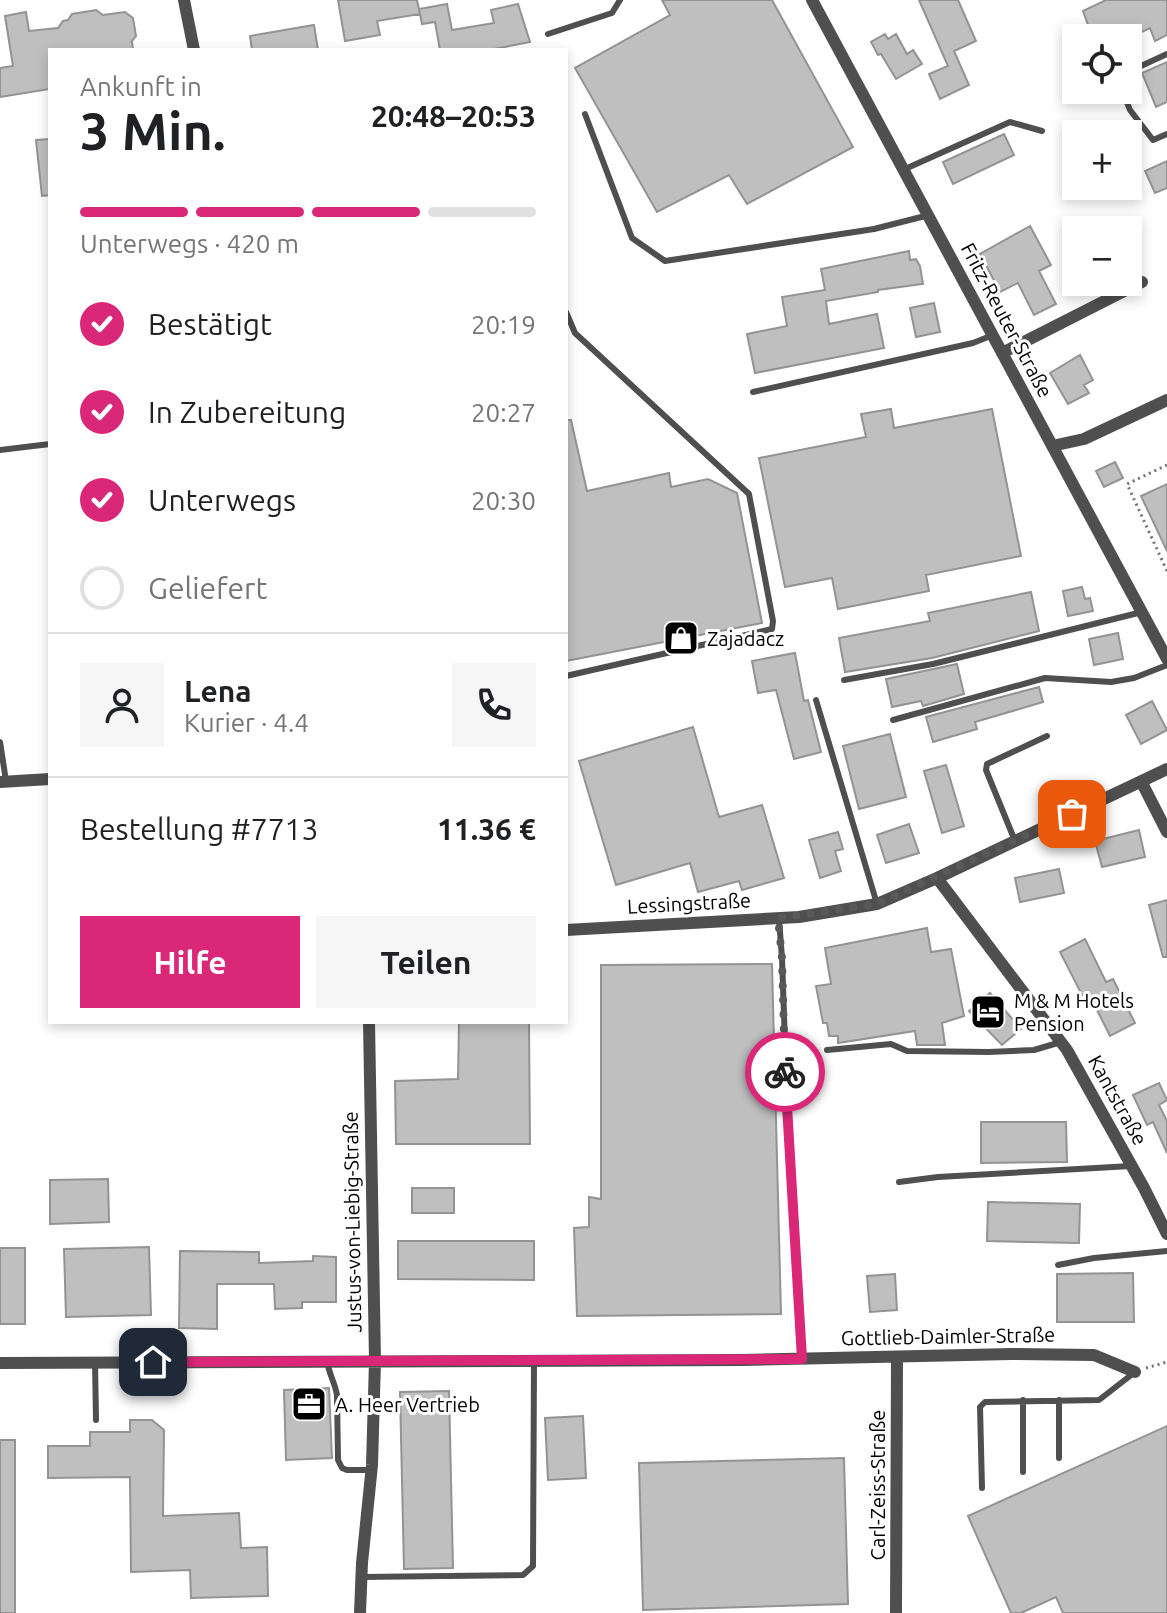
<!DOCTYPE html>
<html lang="de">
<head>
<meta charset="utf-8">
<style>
  body { margin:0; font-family:Ubuntu,sans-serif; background:#f6f6f6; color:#202124; height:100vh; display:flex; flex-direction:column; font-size:30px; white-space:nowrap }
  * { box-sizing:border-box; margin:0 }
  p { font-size:26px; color:#757577 }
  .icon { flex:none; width:44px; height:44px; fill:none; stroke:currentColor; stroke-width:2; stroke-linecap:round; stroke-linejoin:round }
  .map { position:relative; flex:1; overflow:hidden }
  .panel { position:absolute; left:48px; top:48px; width:520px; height:976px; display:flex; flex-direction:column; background:#fff; border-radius:0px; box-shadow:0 4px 12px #0003 }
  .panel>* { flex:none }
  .tools { position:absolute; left:1062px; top:24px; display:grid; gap:16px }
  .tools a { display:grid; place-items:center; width:80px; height:80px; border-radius:0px; background:#fff; box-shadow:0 4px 12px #0003; font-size:40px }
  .pin { position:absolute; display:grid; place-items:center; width:68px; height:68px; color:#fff; margin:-34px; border-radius:16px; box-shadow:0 4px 12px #0006 }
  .courier { position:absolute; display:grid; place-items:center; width:80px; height:80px; margin:-40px; border:6px solid #db2777; border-radius:50%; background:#fff; color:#222; box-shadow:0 2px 10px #0007 }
  .summary em { font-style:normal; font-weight:600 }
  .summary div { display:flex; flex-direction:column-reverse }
  .summary { display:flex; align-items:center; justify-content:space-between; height:136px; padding:0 32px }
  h1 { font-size:52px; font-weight:600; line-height:60px }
  .bar { display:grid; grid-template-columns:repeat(4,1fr); gap:12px 8px; align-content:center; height:96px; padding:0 32px }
  .bar i { height:10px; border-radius:6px; background:#e0e0e0 }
  .bar .active { background:#db2777 }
  .bar p { grid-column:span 4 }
  .line { display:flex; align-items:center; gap:20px; padding:0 32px; border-top:2px solid #e0e0e0 }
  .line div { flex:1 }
  .round { display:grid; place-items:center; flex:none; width:84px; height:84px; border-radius:0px; background:#f6f6f6 }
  ol { padding:0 32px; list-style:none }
  li { display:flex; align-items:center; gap:24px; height:88px }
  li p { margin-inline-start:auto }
  li .icon { padding:8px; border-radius:50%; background:#db2777; color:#fff; stroke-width:4 }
  li:last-child { color:#757577 }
  li i { width:44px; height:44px; border:4px solid #e0e0e0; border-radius:50% }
  .primary-button { display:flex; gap:16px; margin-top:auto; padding:16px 32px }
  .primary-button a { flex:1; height:92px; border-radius:0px; background:#db2777; color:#fff; font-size:32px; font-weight:600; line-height:92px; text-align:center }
  .primary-button a+a { background:#f6f6f6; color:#202124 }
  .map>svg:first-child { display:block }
  .building { fill:#bfbfbf; stroke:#939393; stroke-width:2 }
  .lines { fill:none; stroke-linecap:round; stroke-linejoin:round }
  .path { stroke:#717171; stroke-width:3; stroke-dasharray:2 4; stroke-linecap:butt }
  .lane { stroke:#4f4f4f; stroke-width:6 }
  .street { stroke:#4f4f4f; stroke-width:12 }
  .done { stroke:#595959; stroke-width:8; stroke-dasharray:0 14.4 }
  .route { stroke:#db2777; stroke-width:10 }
  .labels { text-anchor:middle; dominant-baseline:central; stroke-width:6; stroke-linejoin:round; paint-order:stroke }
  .street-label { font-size:20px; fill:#000; stroke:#fff }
  .poi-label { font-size:20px; fill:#000; stroke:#fff; text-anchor:start }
</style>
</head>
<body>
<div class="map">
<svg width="1167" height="1613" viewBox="0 0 1167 1613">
  <rect width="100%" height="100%" fill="#fff"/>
  <!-- building -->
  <path class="building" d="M338,0H417L420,14L377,21L380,35L345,41Z
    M662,0H772L853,147L747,204L729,175L657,212L575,68L670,15Z
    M919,0H958L976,41L954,51L969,85L940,99L929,74L948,66Z
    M1106,0H1167V35L1155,41L1150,28L1129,38H1103L1100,32L1092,36L1083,11Z
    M447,4L452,30L494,23L491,10L518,4L530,42L489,50H440L435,22L422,24L419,9Z
    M96,10L103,15L125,12L133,18L136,36L132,41L133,50H50V89L0,97V68L13,66L5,16L26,12L29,31L58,28L63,21L68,20L72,14Z
    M314,25L318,50H252L250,36Z
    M885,34L888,39L896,34L907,54L913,50L922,64L896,79L881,54L878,55L871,42Z
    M1167,62V102L1156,107L1142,73Z
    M1004,134L1014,155L953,184L943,162Z
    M50,139V195L42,196L36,140Z
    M1167,161V188L1155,193L1145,171Z
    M1030,226L1051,265L1039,271L1056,304L1034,315L1018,283L1000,292L980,254Z
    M909,251L910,260L916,259L920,266L923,284L878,290V292L826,301L829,324L877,314L884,348L755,373L747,334L787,326L782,297L825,290L821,269Z
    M934,303L940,332L916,337L910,308Z
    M1080,355L1093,380L1084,385L1089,393L1068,404L1050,373Z
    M891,409L894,428L992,409L1021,556L926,575L929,591L838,609L832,578L785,587L759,458L866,437L861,414Z
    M566,420H571L587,491L669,473L671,487L708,479L737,493L762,623L566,661Z
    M1115,462L1123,478L1104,487L1096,471Z
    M1167,484V551L1141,496Z
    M1082,587L1085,599L1090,598L1093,611L1068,616L1063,591Z
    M1031,592L1039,631L932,658L845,672L839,638L930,621L928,613Z
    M1118,633L1123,659L1094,665L1089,639Z
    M795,653L804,701L808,700L821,752L794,759L776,690L758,693L752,661Z
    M957,664L964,694L923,706L921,701L892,707L886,679Z
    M1039,687L1043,702L975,722L977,729L933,742L926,717Z
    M1152,701L1167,730L1141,744L1126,715Z
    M693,727L719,817L762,805L784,878L742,890L739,881L698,892L690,863L616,885L579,761Z
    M890,734L906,797L859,809L843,746Z
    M946,765L964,826L942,833L924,771Z
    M909,824L919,853L886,863L877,835Z
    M1139,830L1145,857L1102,867L1095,841Z
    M838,832L843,849L835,851L841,871L820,878L809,840Z
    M1059,869L1064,893L1020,902L1015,878Z
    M1167,900V957H1163L1149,905Z
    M927,928L931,952L951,949L964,1016L942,1023L945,1045H917L915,1031L838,1043V1036H829L827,1023H823L816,986L831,984L825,948Z
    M1085,939L1106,982L1113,979L1135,1023L1110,1036L1088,992L1082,995L1060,952Z
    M772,964L781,1314L577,1316L574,1228L589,1227V1197L601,1199V965Z
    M990,993L1021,1029L1002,1045L969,1011Z
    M459,1022H529L530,1144H396L395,1081L458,1079Z
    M1159,1083L1167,1100L1159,1105L1167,1121V1153L1153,1122L1147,1125L1133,1095Z
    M981,1122H1066L1067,1162L981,1163Z
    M108,1179L109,1222L50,1224V1180Z
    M412,1188H454V1213H412Z
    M988,1202L1080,1204L1079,1243L987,1241Z
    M398,1241H534V1280L398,1279Z
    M149,1247L151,1315L66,1317L64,1249Z
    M0,1248H25V1324H0Z
    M180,1251L259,1252V1263L313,1261V1256L336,1257V1302H302V1308L275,1309L274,1284H217V1329L179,1328Z
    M1133,1273L1134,1322H1057V1274Z
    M895,1274L897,1310L870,1312L867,1276Z
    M329,1388L332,1458L286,1460L284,1390Z
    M449,1391L453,1568L404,1569L400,1392Z
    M583,1416L586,1478L548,1480L545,1418Z
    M130,1420H152L164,1430L163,1516L239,1513L241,1548L267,1547L268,1596L191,1598L190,1570L131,1572L130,1477L48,1478V1446H90V1432H130Z
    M1167,1426V1613H1063L1056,1597L1021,1613H1011L968,1516Z
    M0,1440H15V1613H0Z
    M844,1458L848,1604L643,1610L639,1463Z"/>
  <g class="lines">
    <!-- path -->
    <path class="path" d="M1167,465L1127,484L1167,571
      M1146,1368L1167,1362"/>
    <!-- lane -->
    <path class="lane" d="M548,34L612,13L620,0
      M1128,72L1167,54
      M1122,90L1130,110L1153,140L1167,134
      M585,114L632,238L665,261L874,229L929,215
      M905,169L1010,122L1042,131
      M566,312L575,333L749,494L773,621L772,629L566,676
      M753,392L973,343L993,335
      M0,450L50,444
      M844,680L933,664L1142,612
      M816,700L877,904
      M893,720L1045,678L1111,682L1134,678L1167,665
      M0,742L6,781
      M1015,841L986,770L987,764L1047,736
      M779,919L782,958L789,1157L802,1359
      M827,1050L891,1044L907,1051L989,1052L1034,1050L1061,1042
      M899,1182L938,1177L1131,1166
      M1058,1265L1094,1258L1167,1251
      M327,1361C329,1374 335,1383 337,1395L338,1460L342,1468L347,1470H372
      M95,1362L96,1420
      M1023,1400V1472
      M1059,1458V1400
      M982,1488L980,1407L985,1402L1099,1400L1135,1372
      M362,1577L523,1575L533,1566L534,1360"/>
    <!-- street -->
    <path class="street" d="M184,0L194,50
      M812,0L1167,659
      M1002,353L1142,282
      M1052,446L1084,439L1167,400
      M1141,781L1167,832
      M0,782L50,779
      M937,878L1067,1050L1144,1188L1167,1234
      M566,930L799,917L877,904L937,878L1167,769
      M0,1363L743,1360L1012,1354L1094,1355L1135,1372
      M360,1613L362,1563L372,1465L375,1361L369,1022
      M896,1613L897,1357"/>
  </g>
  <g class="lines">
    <!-- done -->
    <path class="done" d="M785,1072L782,958L778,918L877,904L1072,814"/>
    <!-- route -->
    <path class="route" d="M153,1362L802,1359L785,1072"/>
  </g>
  <!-- icons -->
  <defs>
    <symbol id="shop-square" viewBox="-11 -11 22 22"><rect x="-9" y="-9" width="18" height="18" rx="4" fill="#000" stroke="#fff"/><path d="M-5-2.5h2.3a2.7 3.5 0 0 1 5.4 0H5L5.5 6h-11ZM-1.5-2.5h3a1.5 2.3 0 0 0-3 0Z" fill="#fff"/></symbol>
    <symbol id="hotel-square" viewBox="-11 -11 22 22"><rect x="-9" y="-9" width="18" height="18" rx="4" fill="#000" stroke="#fff"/><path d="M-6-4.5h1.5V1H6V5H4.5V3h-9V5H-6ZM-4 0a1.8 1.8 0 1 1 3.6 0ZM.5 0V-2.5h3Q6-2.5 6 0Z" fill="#fff"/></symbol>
    <symbol id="office-square" viewBox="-11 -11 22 22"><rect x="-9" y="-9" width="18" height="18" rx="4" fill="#000" stroke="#fff"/><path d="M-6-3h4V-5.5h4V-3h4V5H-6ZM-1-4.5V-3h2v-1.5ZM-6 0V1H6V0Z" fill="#fff"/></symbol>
  </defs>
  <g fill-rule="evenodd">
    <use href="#shop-square" x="661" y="618" width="40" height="40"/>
    <use href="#hotel-square" x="968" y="992" width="40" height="40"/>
    <use href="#office-square" x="289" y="1384" width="40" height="40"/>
  </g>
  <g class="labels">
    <!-- street labels -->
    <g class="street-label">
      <text transform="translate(1007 320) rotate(62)">Fritz-Reuter-Straße</text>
      <text transform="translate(689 903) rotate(-3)">Lessingstraße</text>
      <text transform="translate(1118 1100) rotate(61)">Kantstraße</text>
      <text transform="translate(352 1222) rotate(-91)">Justus-von-Liebig-Straße</text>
      <text transform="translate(948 1336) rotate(-1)">Gottlieb-Daimler-Straße</text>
      <text transform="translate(877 1485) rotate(-90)">Carl-Zeiss-Straße</text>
    </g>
    <!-- poi labels -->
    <g class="poi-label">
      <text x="707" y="638">Zajadacz</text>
      <text x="1014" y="1000">M &amp; M Hotels<tspan x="1014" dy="23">Pension</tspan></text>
      <text x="335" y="1404">A. Heer Vertrieb</text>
    </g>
  </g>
</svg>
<div class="tools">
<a><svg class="icon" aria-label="locate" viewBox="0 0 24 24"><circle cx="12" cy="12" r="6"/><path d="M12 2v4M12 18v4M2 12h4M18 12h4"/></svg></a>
<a>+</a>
<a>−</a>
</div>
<div class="pin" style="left:1072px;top:814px;background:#ea580c"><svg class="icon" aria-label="bag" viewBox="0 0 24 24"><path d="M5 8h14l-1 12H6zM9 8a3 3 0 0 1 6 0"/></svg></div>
<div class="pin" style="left:153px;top:1362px;background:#1f2937"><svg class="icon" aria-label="home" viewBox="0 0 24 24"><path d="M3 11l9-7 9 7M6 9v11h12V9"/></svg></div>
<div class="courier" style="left:785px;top:1072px"><svg class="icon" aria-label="bike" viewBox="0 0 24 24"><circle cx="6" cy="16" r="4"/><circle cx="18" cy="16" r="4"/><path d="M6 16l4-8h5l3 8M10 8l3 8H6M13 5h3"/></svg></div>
<section class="panel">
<div class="summary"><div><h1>3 Min.</h1><p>Ankunft in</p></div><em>20:48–20:53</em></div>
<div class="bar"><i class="active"></i><i class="active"></i><i class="active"></i><i></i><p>Unterwegs · 420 m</p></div>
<ol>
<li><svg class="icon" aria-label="check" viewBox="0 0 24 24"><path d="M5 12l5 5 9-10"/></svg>Bestätigt<p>20:19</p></li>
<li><svg class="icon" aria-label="check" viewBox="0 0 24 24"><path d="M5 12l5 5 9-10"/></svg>In Zubereitung<p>20:27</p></li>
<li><svg class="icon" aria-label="check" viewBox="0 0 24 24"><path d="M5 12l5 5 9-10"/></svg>Unterwegs<p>20:30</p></li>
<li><i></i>Geliefert</li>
</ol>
<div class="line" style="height:144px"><a class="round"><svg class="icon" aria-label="person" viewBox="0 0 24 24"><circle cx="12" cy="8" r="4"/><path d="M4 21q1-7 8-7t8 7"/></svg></a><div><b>Lena</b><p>Kurier · 4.4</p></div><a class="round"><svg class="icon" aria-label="phone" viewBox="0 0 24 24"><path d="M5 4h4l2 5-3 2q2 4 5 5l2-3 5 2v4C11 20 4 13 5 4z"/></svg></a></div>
<div class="line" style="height:104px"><div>Bestellung #7713</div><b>11.36 €</b></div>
<div class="primary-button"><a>Hilfe</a><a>Teilen</a></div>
</section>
</div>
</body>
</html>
